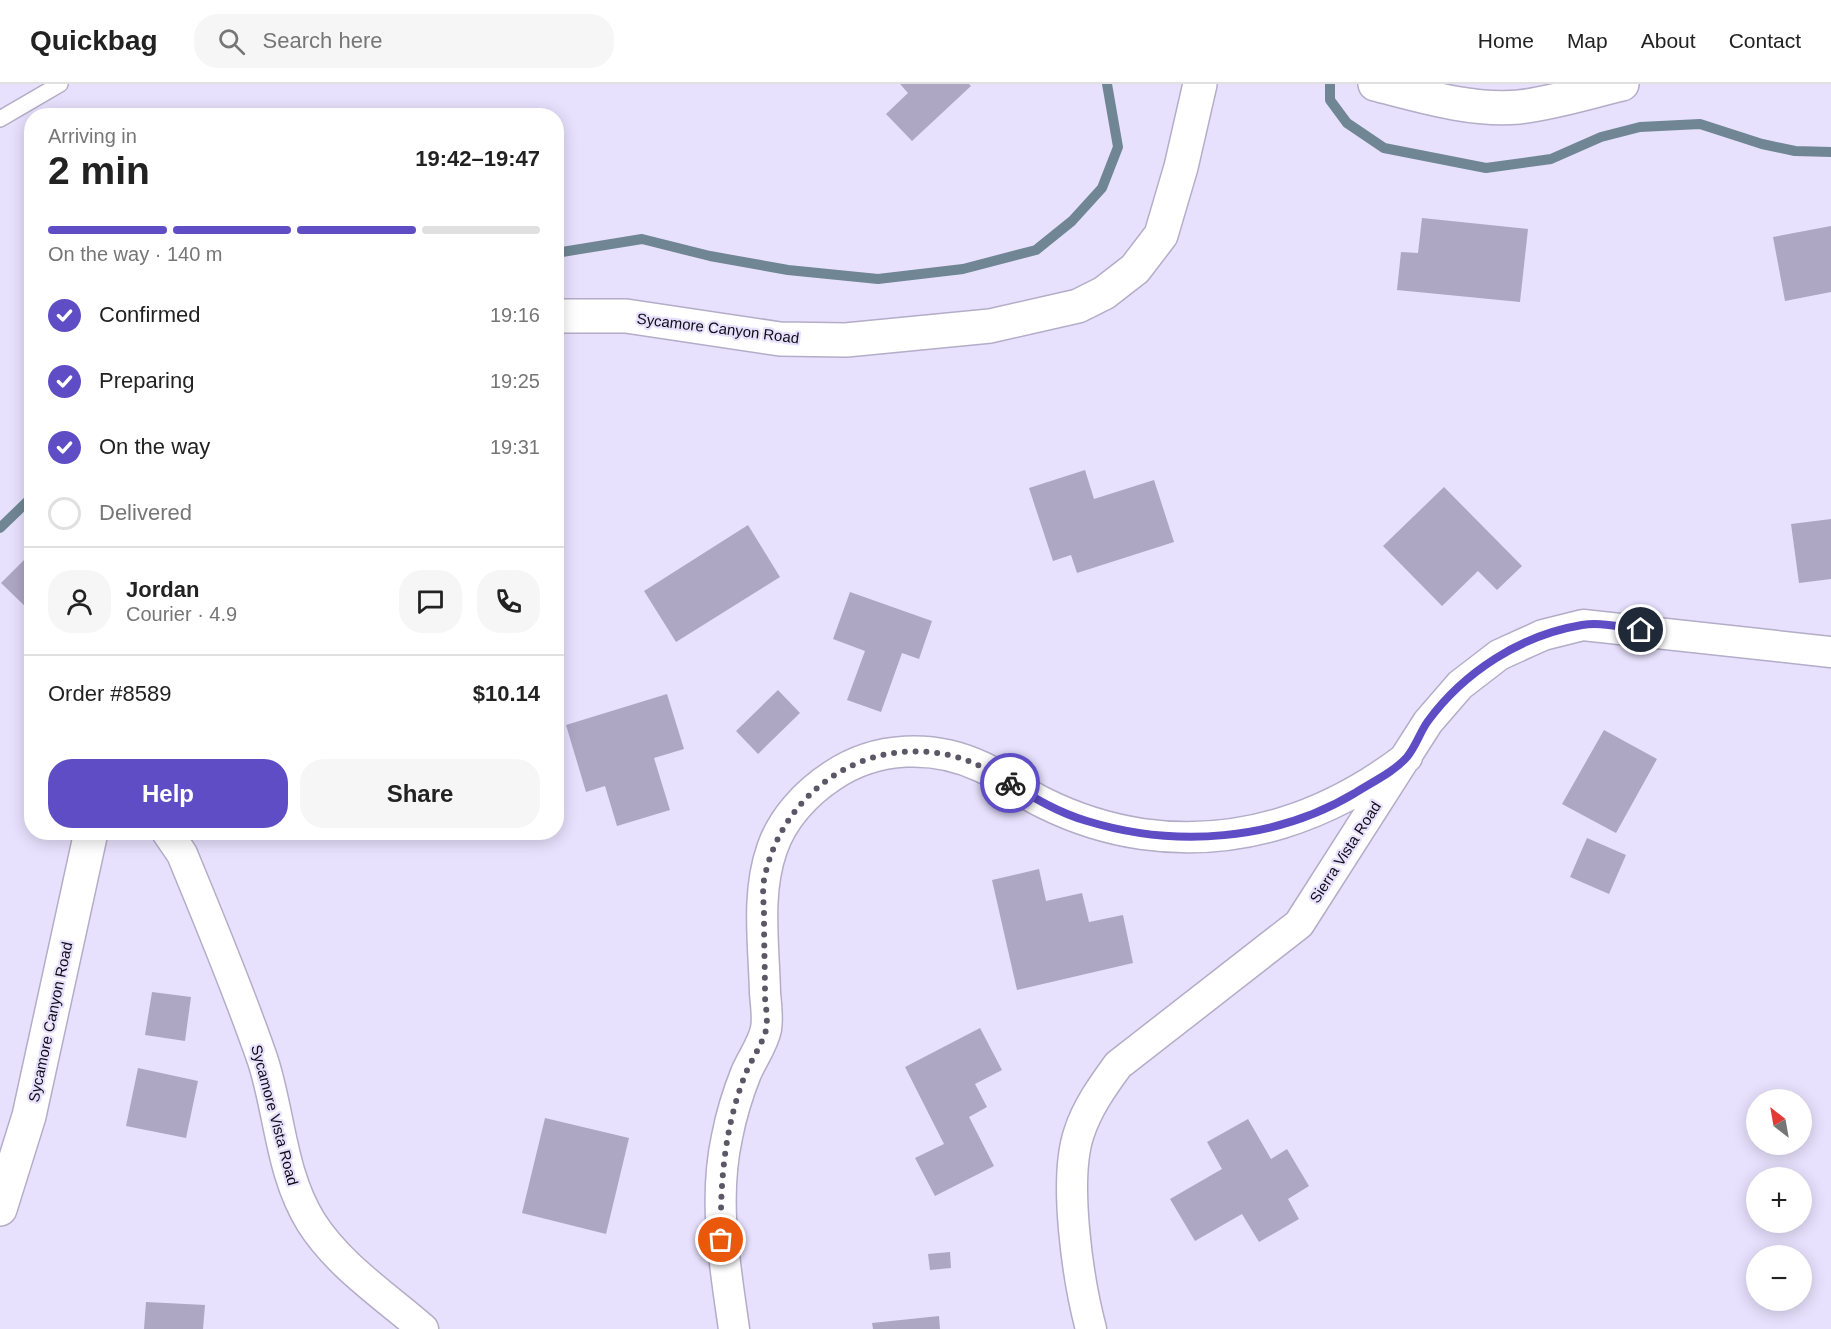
<!DOCTYPE html>
<html lang="en">
<head>
<meta charset="utf-8">
<style>
  body { margin:0; font-family:Arial,sans-serif; background:#f6f6f6; color:#222; height:100vh; display:flex; flex-direction:column; font-size:22px; white-space:nowrap }
  * { box-sizing:border-box; margin:0 }
  p { font-size:20px; color:#767676 }
  .icon { flex:none; width:33px; height:33px; fill:none; stroke:currentColor; stroke-width:2; stroke-linecap:round; stroke-linejoin:round }
  .map { position:relative; flex:1; overflow:hidden }
  .drawer { position:absolute; left:24px; top:24px; width:540px; height:732px; display:flex; flex-direction:column; background:#fff; border-radius:24px; box-shadow:0 3px 15px #0003 }
  .drawer>* { flex:none }
  .needle { width:39px; rotate:329deg }
  .fabs { position:absolute; left:1746px; top:1005px; display:grid; gap:12px }
  .fabs a { display:grid; place-items:center; width:66px; height:66px; border-radius:50%; background:#fff; box-shadow:0 3px 15px #0003; font-size:30px }
  .pin { position:absolute; display:grid; place-items:center; width:51px; height:51px; color:#fff; margin:-26px; border:3px solid #fff; border-radius:50%; box-shadow:0 2px 6px #0007 }
  .courier { position:absolute; display:grid; place-items:center; width:60px; height:60px; margin:-30px; border:4px solid #5f4dc5; border-radius:50%; background:#fff; color:#222; box-shadow:0 2px 8px #0007 }
  .summary em { font-style:normal; font-weight:600 }
  .summary div { display:flex; flex-direction:column-reverse }
  .summary { display:flex; align-items:center; justify-content:space-between; height:102px; padding:0 24px }
  h1 { font-size:39px; font-weight:600; line-height:45px }
  .bar { display:grid; grid-template-columns:repeat(4,1fr); gap:9px 6px; align-content:center; height:72px; padding:0 24px }
  .bar i { height:8px; border-radius:4px; background:#e0e0e0 }
  .bar .on { background:#5f4dc5 }
  .bar p { grid-column:span 4 }
  .line { display:flex; align-items:center; gap:15px; padding:0 24px; border-top:2px solid #e0e0e0 }
  .line div { flex:1 }
  .round { display:grid; place-items:center; flex:none; width:63px; height:63px; border-radius:24px; background:#f6f6f6 }
  ol { padding:0 24px; list-style:none }
  li { display:flex; align-items:center; gap:18px; height:66px }
  li p { margin-inline-start:auto }
  li .icon { padding:6px; border-radius:50%; background:#5f4dc5; color:#fff; stroke-width:4 }
  li:last-child { color:#767676 }
  li i { width:33px; height:33px; border:3px solid #e0e0e0; border-radius:50% }
  .button { display:flex; gap:12px; margin-top:auto; padding:12px 24px }
  .button a { flex:1; height:69px; border-radius:24px; background:#5f4dc5; color:#fff; font-size:24px; font-weight:600; line-height:69px; text-align:center }
  .button a+a { background:#f6f6f6; color:#222 }
  header { display:flex; align-items:center; gap:36px; box-sizing:border-box; height:84px; padding:0 30px; background:#fff; border-bottom:2px solid #e0e0e0 }
  header strong { font-size:28px }
  nav { display:flex; gap:33px; margin-inline-start:auto; font-size:21px }
  .search { width:420px; height:54px; background:#f6f6f6; display:flex; align-items:center; gap:15px; box-sizing:border-box; padding:0 21px; border-radius:24px; color:#767676; font-size:22px }
  .map>svg:first-child { display:block }
  .lines { fill:none; stroke-linecap:round; stroke-linejoin:round }
  .stream { stroke:#708694; stroke-width:10 }
  .building { fill:#ada7c4 }
  .lane-casing { stroke:#b3adc8; stroke-width:18 }
  .street-casing { stroke:#b3adc8; stroke-width:33 }
  .secondary-casing { stroke:#b3adc8; stroke-width:36 }
  .lane { stroke:#fff; stroke-width:15 }
  .street { stroke:#fff; stroke-width:30 }
  .secondary { stroke:#fff; stroke-width:33 }
  .done { stroke:#5b5766; stroke-width:6; stroke-dasharray:0 10.8 }
  .route { stroke:#5f4dc5; stroke-width:8 }
  .labels { text-anchor:middle; dominant-baseline:central; stroke-width:4.5; stroke-linejoin:round; paint-order:stroke }
  .street-label { font-size:15px; fill:#0f0c15; stroke:#e7e1fd }
</style>
</head>
<body>
<header>
<strong>Quickbag</strong>
<div class="search"><svg class="icon" aria-label="search" viewBox="0 0 24 24"><circle cx="10" cy="10" r="6"/><path d="M15 15l6 6"/></svg>Search here</div>
<nav><a>Home</a><a>Map</a><a>About</a><a>Contact</a></nav>
</header>
<div class="map">
<svg width="1831" height="1245" viewBox="0 0 1831 1245">
  <rect width="100%" height="100%" fill="#e7e1fd"/>
  <g class="lines">
    <!-- stream -->
    <path class="stream" d="M1330,0V16L1347,39L1384,64L1486,84L1551,75L1601,53L1640,43L1700,40L1762,60L1795,67L1831,68
      M556,169L642,155L710,172L788,186L878,195L963,185L1036,166L1072,137L1102,104L1118,63L1107,0
      M0,444L32,413"/>
  </g>
  <!-- building -->
  <path class="building" d="M900,0H969L971,2L912,57L886,30L908,9Z
    M1422,134L1528,145L1520,218L1397,206L1401,168L1418,169Z
    M1831,142V208L1785,217L1773,153Z
    M1085,386L1094,415L1154,396L1174,458L1077,489L1071,471L1053,477L1029,404Z
    M1444,403L1522,482L1497,506L1478,487L1442,522L1383,462Z
    M1831,435V495L1799,499L1791,440Z
    M748,441L780,493L676,558L644,507Z
    M32,468V529L1,499Z
    M850,508L932,537L919,575L902,569L881,628L847,616L865,567L833,555Z
    M778,606L800,629L758,670L736,647Z
    M667,610L684,665L654,674L670,726L617,742L605,702L586,708L566,641Z
    M1604,646L1657,675L1616,749L1562,720Z
    M1587,754L1626,771L1609,810L1570,793Z
    M1039,785L1046,817L1082,809L1089,838L1123,831L1133,879L1017,906L992,796Z
    M152,908L191,913L185,957L145,951Z
    M980,944L1002,986L975,1000L987,1023L969,1033L994,1082L935,1112L915,1074L944,1060L905,983Z
    M138,984L198,997L186,1054L126,1042Z
    M545,1034L629,1054L606,1150L522,1129Z
    M1248,1035L1271,1075L1287,1065L1309,1102L1288,1115L1299,1135L1259,1158L1242,1130L1195,1157L1170,1115L1222,1085L1207,1058Z
    M950,1168L951,1184L930,1186L928,1170Z
    M146,1218L205,1221L203,1245H144Z
    M939,1232L940,1245H873L872,1239Z"/>
  <g class="lines">
    <defs>
      <path id="lane" d="M0,35L60,0"/>
      <path id="street" d="M167,748L182,770C210,838 239,907 263,977C280,1030 281,1090 311,1138C338,1181 385,1212 423,1245
        M734,1245C725,1181 713,1117 727,1053C731,1032 738,1009 746,989C752,975 763,960 766,945C768,935 766,920 765,909C764,862 756,810 772,765C782,735 806,709 832,692C876,662 934,660 982,683C1004,693 1023,709 1044,719C1074,734 1109,745 1142,750C1240,764 1330,732 1407,673
        M1091,1245C1078,1196 1063,1096 1079,1049C1087,1024 1102,1003 1118,981L1299,840L1428,638L1460,601L1499,571L1543,551L1583,541L1831,568"/>
      <path id="secondary" d="M1375,0C1422,12 1470,27 1519,23C1554,19 1588,8 1622,0
        M556,232H626L780,255L846,256L990,242L1078,222L1104,209L1135,185L1161,151L1181,83L1200,0
        M0,1125L29,1032L91,748"/>
    </defs>
    <!-- lane casing -->
    <use href="#lane" class="lane-casing"/>
    <!-- street casing -->
    <use href="#street" class="street-casing"/>
    <!-- secondary casing -->
    <use href="#secondary" class="secondary-casing"/>
    <!-- lane -->
    <use href="#lane" class="lane"/>
    <!-- street -->
    <use href="#street" class="street"/>
    <!-- secondary -->
    <use href="#secondary" class="secondary"/>
  </g>
  <g class="lines">
    <!-- done -->
    <path class="done" d="M721,1156C720,1100 724,1045 745,991C751,976 762,961 766,946C768,937 766,924 765,914C765,887 764,860 764,832C764,821 762,807 764,796C781,709 864,650 953,672C973,677 992,688 1010,699"/>
    <!-- route -->
    <path class="route" d="M1010,699C1034,714 1059,729 1087,737C1175,764 1275,757 1355,709C1372,698 1394,688 1407,673C1416,662 1420,648 1428,637C1464,588 1521,551 1582,541C1601,538 1622,543 1641,546"/>
  </g>
  <g class="labels">
    <!-- street labels -->
    <g class="street-label">
      <text transform="translate(718 244) rotate(7)">Sycamore Canyon Road</text>
      <text transform="translate(1345 768) rotate(-57)">Sierra Vista Road</text>
      <text transform="translate(50 938) rotate(-78)">Sycamore Canyon Road</text>
      <text transform="translate(275 1031) rotate(75)">Sycamore Vista Road</text>
    </g>
  </g>
</svg>
<div class="fabs">
<a><svg class="needle" viewBox="-14 -14 28 28"><path d="M0-13l5 13h-10z" fill="#e53935"/><path d="M0 13l5-13h-10z" fill="#767676"/></svg></a>
<a>+</a>
<a>−</a>
</div>
<div class="pin" style="left:721px;top:1156px;background:#ea580c"><svg class="icon" aria-label="bag" viewBox="0 0 24 24"><path d="M5 8h14l-1 12H6zM9 8a3 3 0 0 1 6 0"/></svg></div>
<div class="pin" style="left:1641px;top:546px;background:#1f2937"><svg class="icon" aria-label="home" viewBox="0 0 24 24"><path d="M3 11l9-7 9 7M6 9v11h12V9"/></svg></div>
<div class="courier" style="left:1010px;top:699px"><svg class="icon" aria-label="bike" viewBox="0 0 24 24"><circle cx="6" cy="16" r="4"/><circle cx="18" cy="16" r="4"/><path d="M6 16l4-8h5l3 8M10 8l3 8H6M13 5h3"/></svg></div>
<section class="drawer">
<div class="summary"><div><h1>2 min</h1><p>Arriving in</p></div><em>19:42–19:47</em></div>
<div class="bar"><i class="on"></i><i class="on"></i><i class="on"></i><i></i><p>On the way · 140 m</p></div>
<ol>
<li><svg class="icon" aria-label="check" viewBox="0 0 24 24"><path d="M5 12l5 5 9-10"/></svg>Confirmed<p>19:16</p></li>
<li><svg class="icon" aria-label="check" viewBox="0 0 24 24"><path d="M5 12l5 5 9-10"/></svg>Preparing<p>19:25</p></li>
<li><svg class="icon" aria-label="check" viewBox="0 0 24 24"><path d="M5 12l5 5 9-10"/></svg>On the way<p>19:31</p></li>
<li><i></i>Delivered</li>
</ol>
<div class="line" style="height:108px"><a class="round"><svg class="icon" aria-label="person" viewBox="0 0 24 24"><circle cx="12" cy="8" r="4"/><path d="M4 21q1-7 8-7t8 7"/></svg></a><div><b>Jordan</b><p>Courier · 4.9</p></div><a class="round"><svg class="icon" aria-label="chat" viewBox="0 0 24 24"><path d="M4 5h16v11H9l-5 4z"/></svg></a><a class="round"><svg class="icon" aria-label="phone" viewBox="0 0 24 24"><path d="M5 4h4l2 5-3 2q2 4 5 5l2-3 5 2v4C11 20 4 13 5 4z"/></svg></a></div>
<div class="line" style="height:78px"><div>Order #8589</div><b>$10.14</b></div>
<div class="button"><a>Help</a><a>Share</a></div>
</section>
</div>
</body>
</html>
